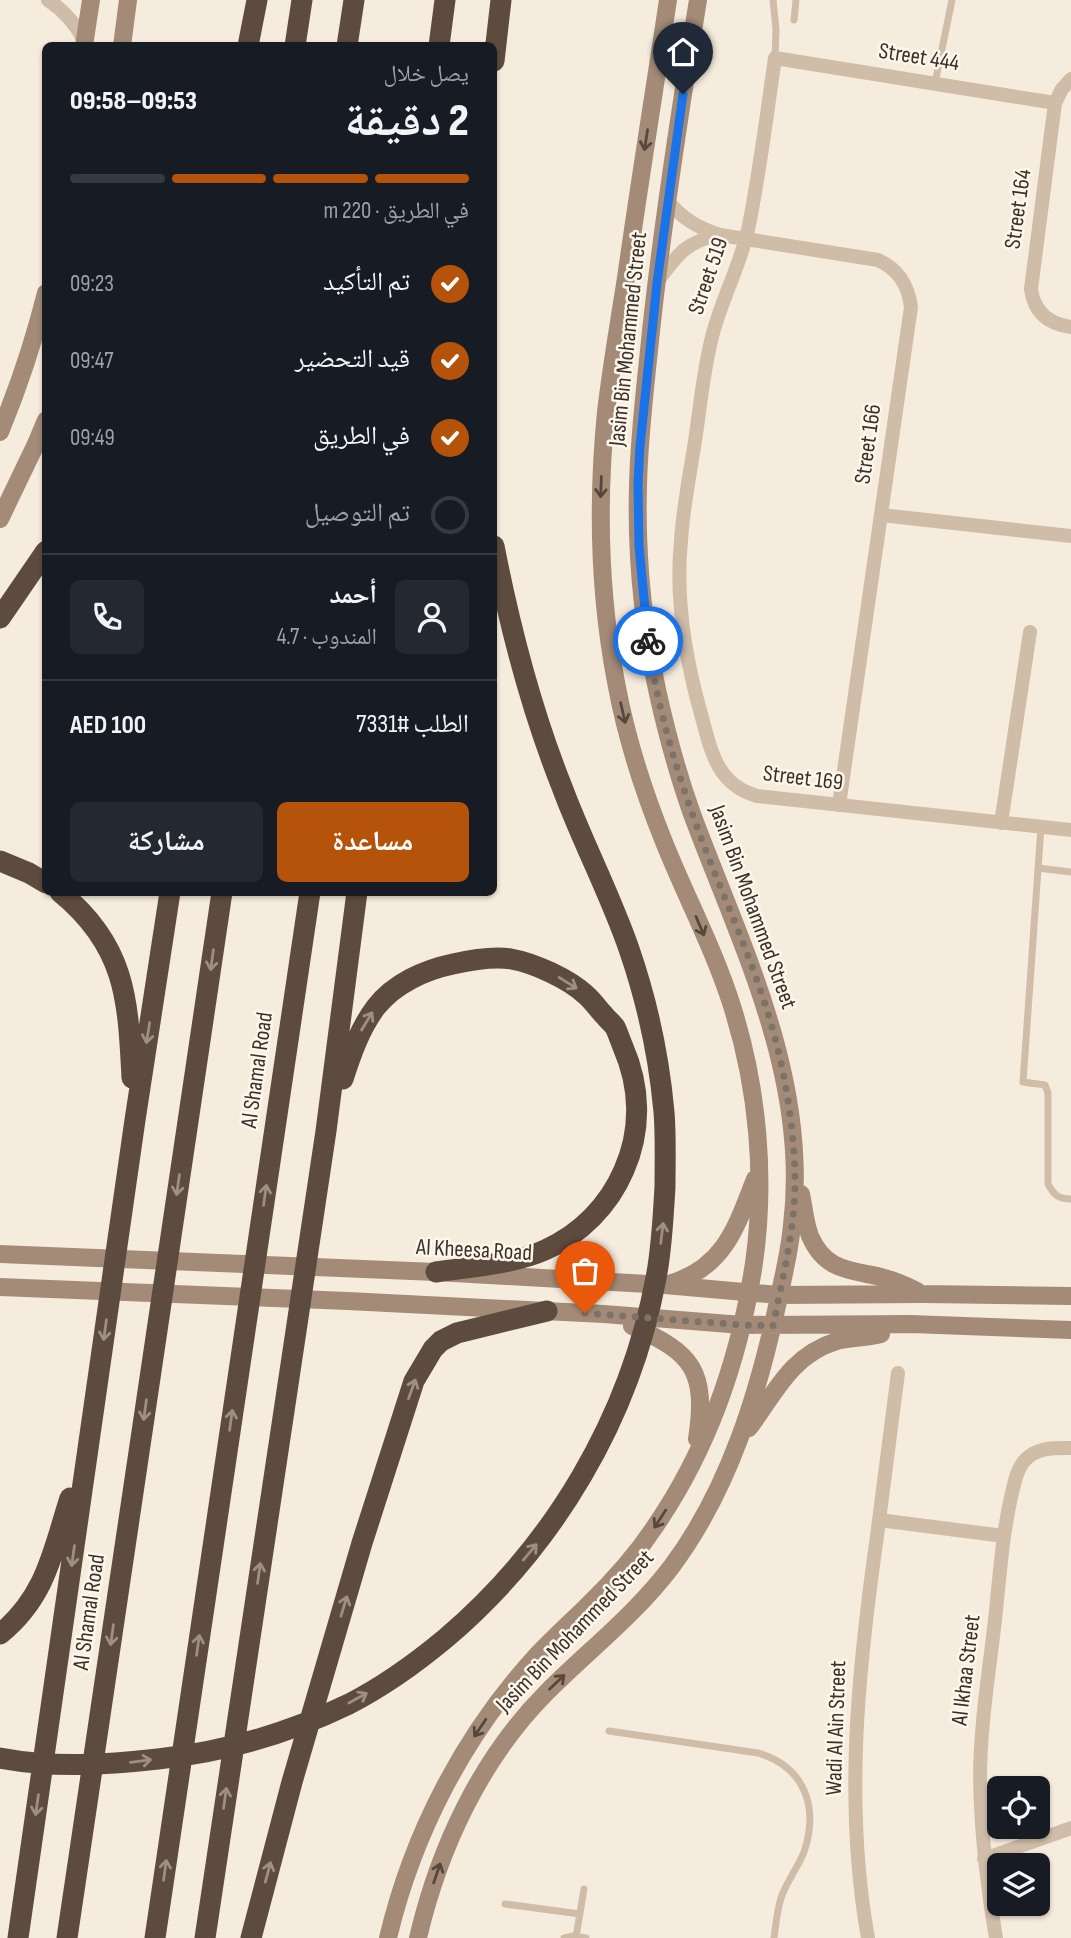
<!DOCTYPE html>
<html lang="ar">
<head>
<meta charset="utf-8">
<style>
  body { margin:0; font-family:"Sofia Sans Condensed","Noto Naskh Arabic",sans-serif; background:#242831; color:#f1f3f6; direction:rtl; height:100vh; display:flex; flex-direction:column; font-size:26px; white-space:nowrap }
  * { box-sizing:border-box; margin:0 }
  p { font-size:23px; color:#9ea1a6 }
  .icon { flex:none; width:38px; height:38px; fill:none; stroke:currentColor; stroke-width:2; stroke-linecap:round; stroke-linejoin:round }
  .map { position:relative; flex:1; overflow:hidden; direction:ltr }
  .drawer { position:absolute; left:42px; top:42px; width:455px; height:854px; display:flex; flex-direction:column; background:#171b24; border-radius:10px; box-shadow:0 2px 5px #0004; direction:rtl }
  .drawer>* { flex:none }
  .controls { position:absolute; left:987px; top:1776px; display:grid; gap:14px }
  .controls a { display:grid; place-items:center; width:63px; height:63px; border-radius:10px; background:#171b24; box-shadow:0 2px 5px #0004; font-size:35px }
  .pin { position:absolute; display:grid; place-items:center; width:60px; height:60px; color:#fff; margin:-72px -30px; border-radius:50% 50% 50% 0; rotate:-45deg; box-shadow:0 0 7px #0007 }
  .pin .icon { rotate:45deg }
  .courier { position:absolute; display:grid; place-items:center; width:70px; height:70px; margin:-35px; border:5px solid #1a73e8; border-radius:50%; background:#fff; color:#222; box-shadow:0 2px 9px #0007 }
  .summary em { font-style:normal; font-weight:800 }
  .summary div { display:flex; flex-direction:column-reverse }
  .summary { display:flex; align-items:center; justify-content:space-between; height:119px; padding:0 28px }
  h1 { font-size:46px; font-weight:800; line-height:52px }
  .bar { display:grid; grid-template-columns:repeat(4,1fr); gap:10px 7px; align-content:center; height:84px; padding:0 28px }
  .bar i { height:9px; border-radius:5px; background:#363941 }
  .bar .selected { background:#b45309 }
  .bar p { grid-column:span 4 }
  .line { display:flex; align-items:center; gap:18px; padding:0 28px; border-top:2px solid #363941 }
  .line div { flex:1 }
  .round { display:grid; place-items:center; flex:none; width:74px; height:74px; border-radius:10px; background:#242831 }
  ol { padding:0 28px; list-style:none }
  li { display:flex; align-items:center; gap:21px; height:77px }
  li p { margin-inline-start:auto }
  li .icon { padding:7px; border-radius:50%; background:#b45309; color:#fff; stroke-width:4 }
  li:last-child { color:#9ea1a6 }
  li i { width:38px; height:38px; border:4px solid #363941; border-radius:50% }
  .cta { display:flex; gap:14px; margin-top:auto; padding:14px 28px }
  .cta a { flex:1; height:80px; border-radius:10px; background:#b45309; color:#fff; font-size:28px; font-weight:800; line-height:80px; text-align:center }
  .cta a+a { background:#242831; color:#f1f3f6 }
  .map>svg:first-child { display:block }
  .lines { fill:none; stroke-linecap:round; stroke-linejoin:round }
  .lane { stroke:#d0bda8; stroke-width:7 }
  .street { stroke:#d0bda8; stroke-width:14 }
  .secondary { stroke:#a48b78; stroke-width:18 }
  .highway { stroke:#5e4b3f; stroke-width:21 }
  .oneway { stroke:#56473d }
  .oneway2 { stroke:#9d8f84 }
  .done { stroke:#7d7268; stroke-width:7; stroke-dasharray:0 12.6 }
  .route { stroke:#1a73e8; stroke-width:9 }
  .labels { text-anchor:middle; dominant-baseline:central; stroke-width:5; stroke-linejoin:round; paint-order:stroke }
  .street-label { font-size:23px; fill:#3c3029; stroke:#fcf6eb }
</style>
</head>
<body>
<div class="map">
<svg width="1071" height="1938" viewBox="0 0 1071 1938">
  <rect width="100%" height="100%" fill="#f6ecde"/>
  <g class="lines">
    <!-- lane -->
    <path class="lane" d="M773,0L776,29L775,58
      M794,20L796,0
      M935,83L952,0
      M1041,827L1023,1082L1045,1085L1048,1093V1184C1054,1195 1058,1199 1071,1199
      M1038,868L1071,872
      M609,1731L758,1753C805,1767 819,1807 804,1852C798,1867 788,1880 782,1895C777,1909 776,1924 774,1938
      M505,1904L580,1914
      M576,1937L584,1889
      M564,1938L573,1936L586,1938"/>
    <!-- street -->
    <path class="street" d="M48,0C65,11 76,24 85,42
      M1071,79L1062,89L1055,103L1031,289C1034,312 1048,324 1071,327
      M1055,103L775,58C767,113 760,170 749,225C741,266 720,301 711,341C703,374 700,408 695,441C690,474 683,507 681,541C675,599 685,657 701,714C711,750 716,784 757,796L1071,830
      M668,201C682,219 699,228 720,235L878,260C898,269 908,284 911,307L839,805
      M657,282C677,256 684,242 719,235
      M881,515L1071,536
      M1001,823L1030,632
      M879,1520L1004,1536
      M984,1859L1071,1828
      M868,1938C844,1804 858,1670 877,1536C884,1482 891,1427 898,1373
      M996,1938C987,1885 981,1833 980,1779C980,1726 989,1673 995,1620C1000,1573 1003,1523 1016,1477C1018,1471 1021,1464 1026,1459C1038,1447 1055,1448 1071,1448"/>
    <!-- secondary -->
    <path class="secondary" d="M84,46L91,0
      M122,46L128,0
      M0,432C19,386 34,341 46,293
      M0,519L36,444L46,420
      M801,1194C804,1208 805,1223 810,1236C825,1271 850,1270 881,1277C894,1280 905,1285 917,1291
      M0,1254L436,1272L665,1285L779,1295L923,1294L1071,1296
      M669,1284C724,1268 736,1228 755,1179
      M0,1287L348,1301L604,1314L742,1325L911,1324L1071,1330
      M632,1326C694,1353 707,1372 697,1439
      M749,1428C775,1393 791,1355 837,1341C851,1337 866,1338 881,1334
      M388,1938C413,1833 464,1735 537,1655C554,1637 572,1621 589,1604C614,1580 637,1554 656,1525C709,1447 740,1356 754,1263C766,1178 758,1088 732,1006C714,949 686,897 664,842C643,790 626,737 616,682C599,593 597,503 606,412C611,368 619,323 626,278C639,185 654,93 668,0
      M418,1938C439,1848 481,1758 547,1692C589,1650 636,1614 672,1566C730,1488 759,1391 779,1297C784,1273 790,1249 792,1225C810,1079 741,946 692,814C678,775 667,734 658,694C643,626 636,556 638,486C639,434 646,382 651,331C663,220 680,110 698,0"/>
    <!-- highway -->
    <path class="highway" d="M248,46L257,0
      M295,46L302,0
      M347,46L354,0
      M439,46L445,0
      M494,61L501,0
      M0,618L46,551
      M0,861L29,873L46,883
      M60,892C126,946 128,999 132,1078
      M343,1079C351,1054 360,1028 376,1007C394,984 424,970 453,964C471,960 492,956 511,959C534,963 569,979 586,995C593,1001 598,1009 604,1015C607,1019 612,1023 615,1027C618,1033 620,1040 623,1047C640,1086 642,1129 624,1170C609,1205 581,1234 545,1250C514,1264 469,1267 436,1272
      M0,1634C46,1597 53,1551 70,1498
      M0,1758C53,1768 105,1765 158,1759C224,1752 289,1733 349,1704C384,1686 416,1663 446,1638C554,1546 630,1418 656,1278C662,1248 663,1217 665,1187C665,1162 666,1137 664,1112C659,1057 647,1001 629,949C610,894 582,841 562,787C531,709 510,628 494,546
      M18,1938L135,1120L170,892
      M67,1938L222,892
      M155,1938L310,892
      M205,1938L326,1131L357,892
      M251,1938L292,1782L362,1543L414,1381L433,1349L441,1341L457,1333L547,1311"/>
  </g>
  <!-- one-way arrows -->
  <defs><path id="oneway-shaft" d="M-6 0H5M1.5-3L5.5 0L1.5 3" fill="none" stroke-width="1.6" stroke-linecap="round" stroke-linejoin="round" transform="scale(1.75)"/></defs>
  <g class="oneway">
    <use href="#oneway-shaft" transform="translate(646 140) rotate(99)"/>
    <use href="#oneway-shaft" transform="translate(601 487) rotate(92)"/>
    <use href="#oneway-shaft" transform="translate(623 713) rotate(77)"/>
    <use href="#oneway-shaft" transform="translate(700 926) rotate(67)"/>
    <use href="#oneway-shaft" transform="translate(660 1519) rotate(123)"/>
    <use href="#oneway-shaft" transform="translate(557 1682) rotate(-44)"/>
    <use href="#oneway-shaft" transform="translate(480 1728) rotate(124)"/>
    <use href="#oneway-shaft" transform="translate(437 1873) rotate(-71)"/>
  </g>
  <g class="oneway2">
    <use href="#oneway-shaft" transform="translate(212 960) rotate(98)"/>
    <use href="#oneway-shaft" transform="translate(568 983) rotate(32)"/>
    <use href="#oneway-shaft" transform="translate(367 1021) rotate(-59)"/>
    <use href="#oneway-shaft" transform="translate(148 1033) rotate(99)"/>
    <use href="#oneway-shaft" transform="translate(178 1185) rotate(98)"/>
    <use href="#oneway-shaft" transform="translate(265 1195) rotate(-82)"/>
    <use href="#oneway-shaft" transform="translate(662 1233) rotate(-83)"/>
    <use href="#oneway-shaft" transform="translate(105 1330) rotate(98)"/>
    <use href="#oneway-shaft" transform="translate(412 1389) rotate(-70)"/>
    <use href="#oneway-shaft" transform="translate(145 1410) rotate(98)"/>
    <use href="#oneway-shaft" transform="translate(231 1420) rotate(-82)"/>
    <use href="#oneway-shaft" transform="translate(530 1552) rotate(-50)"/>
    <use href="#oneway-shaft" transform="translate(73 1556) rotate(98)"/>
    <use href="#oneway-shaft" transform="translate(259 1573) rotate(-82)"/>
    <use href="#oneway-shaft" transform="translate(344 1606) rotate(-73)"/>
    <use href="#oneway-shaft" transform="translate(112 1635) rotate(98)"/>
    <use href="#oneway-shaft" transform="translate(198 1645) rotate(-82)"/>
    <use href="#oneway-shaft" transform="translate(358 1698) rotate(-29)"/>
    <use href="#oneway-shaft" transform="translate(141 1761) rotate(-7)"/>
    <use href="#oneway-shaft" transform="translate(225 1798) rotate(-82)"/>
    <use href="#oneway-shaft" transform="translate(37 1805) rotate(98)"/>
    <use href="#oneway-shaft" transform="translate(165 1870) rotate(-82)"/>
    <use href="#oneway-shaft" transform="translate(268 1872) rotate(-75)"/>
  </g>
  <g class="lines">
    <!-- done -->
    <path class="done" d="M585,1313L742,1325L773,1326C783,1276 796,1226 795,1174C793,1115 782,1054 763,998C742,934 713,874 691,810C672,756 656,699 648,641"/>
    <!-- route -->
    <path class="route" d="M648,641L639,546L638,483L640,446L657,283L683,94"/>
  </g>
  <g class="labels">
    <!-- street labels -->
    <g class="street-label">
      <text transform="translate(919 57) rotate(9)">Street 444</text>
      <text transform="translate(1018 209) rotate(-82)">Street 164</text>
      <text transform="translate(708 276) rotate(-71)">Street 519</text>
      <text transform="translate(628 339) rotate(-84)">Jasim Bin Mohammed Street</text>
      <text transform="translate(868 444) rotate(-82)">Street 166</text>
      <text transform="translate(803 778) rotate(7)">Street 169</text>
      <text transform="translate(753 907) rotate(70)">Jasim Bin Mohammed Street</text>
      <text transform="translate(257 1070) rotate(-82)">Al Shamal Road</text>
      <text transform="translate(474 1250) rotate(3)">Al Kheesa Road</text>
      <text transform="translate(89 1612) rotate(-82)">Al Shamal Road</text>
      <text transform="translate(575 1631) rotate(-46)">Jasim Bin Mohammed Street</text>
      <text transform="translate(966 1670) rotate(-83)">Al Ikhaa Street</text>
      <text transform="translate(836 1728) rotate(-88)">Wadi Al Ain Street</text>
    </g>
  </g>
</svg>
<div class="controls">
<a><svg class="icon" aria-label="locate" viewBox="0 0 24 24"><circle cx="12" cy="12" r="6"/><path d="M12 2v4M12 18v4M2 12h4M18 12h4"/></svg></a>
<a><svg class="icon" aria-label="layers" viewBox="0 0 24 24"><path d="M12 4l9 5-9 5-9-5zM3 14l9 5 9-5"/></svg></a>
</div>
<div class="pin" style="left:585px;top:1313px;background:#ea580c"><svg class="icon" aria-label="bag" viewBox="0 0 24 24"><path d="M5 8h14l-1 12H6zM9 8a3 3 0 0 1 6 0"/></svg></div>
<div class="pin" style="left:683px;top:94px;background:#1f2937"><svg class="icon" aria-label="home" viewBox="0 0 24 24"><path d="M3 11l9-7 9 7M6 9v11h12V9"/></svg></div>
<div class="courier" style="left:648px;top:641px"><svg class="icon" aria-label="bike" viewBox="0 0 24 24"><circle cx="6" cy="16" r="4"/><circle cx="18" cy="16" r="4"/><path d="M6 16l4-8h5l3 8M10 8l3 8H6M13 5h3"/></svg></div>
<section class="drawer">
<div class="summary"><div><h1>2 دقيقة</h1><p>يصل خلال</p></div><em>09:53–09:58</em></div>
<div class="bar"><i class="selected"></i><i class="selected"></i><i class="selected"></i><i></i><p>في الطريق · 220 m</p></div>
<ol>
<li><svg class="icon" aria-label="check" viewBox="0 0 24 24"><path d="M5 12l5 5 9-10"/></svg>تم التأكيد<p>09:23</p></li>
<li><svg class="icon" aria-label="check" viewBox="0 0 24 24"><path d="M5 12l5 5 9-10"/></svg>قيد التحضير<p>09:47</p></li>
<li><svg class="icon" aria-label="check" viewBox="0 0 24 24"><path d="M5 12l5 5 9-10"/></svg>في الطريق<p>09:49</p></li>
<li><i></i>تم التوصيل</li>
</ol>
<div class="line" style="height:126px"><a class="round"><svg class="icon" aria-label="person" viewBox="0 0 24 24"><circle cx="12" cy="8" r="4"/><path d="M4 21q1-7 8-7t8 7"/></svg></a><div><b>أحمد</b><p>المندوب · 4.7</p></div><a class="round"><svg class="icon" aria-label="phone" viewBox="0 0 24 24"><path d="M5 4h4l2 5-3 2q2 4 5 5l2-3 5 2v4C11 20 4 13 5 4z"/></svg></a></div>
<div class="line" style="height:91px"><div>الطلب #7331</div><b>AED 100</b></div>
<div class="cta"><a>مساعدة</a><a>مشاركة</a></div>
</section>
</div>
</body>
</html>
